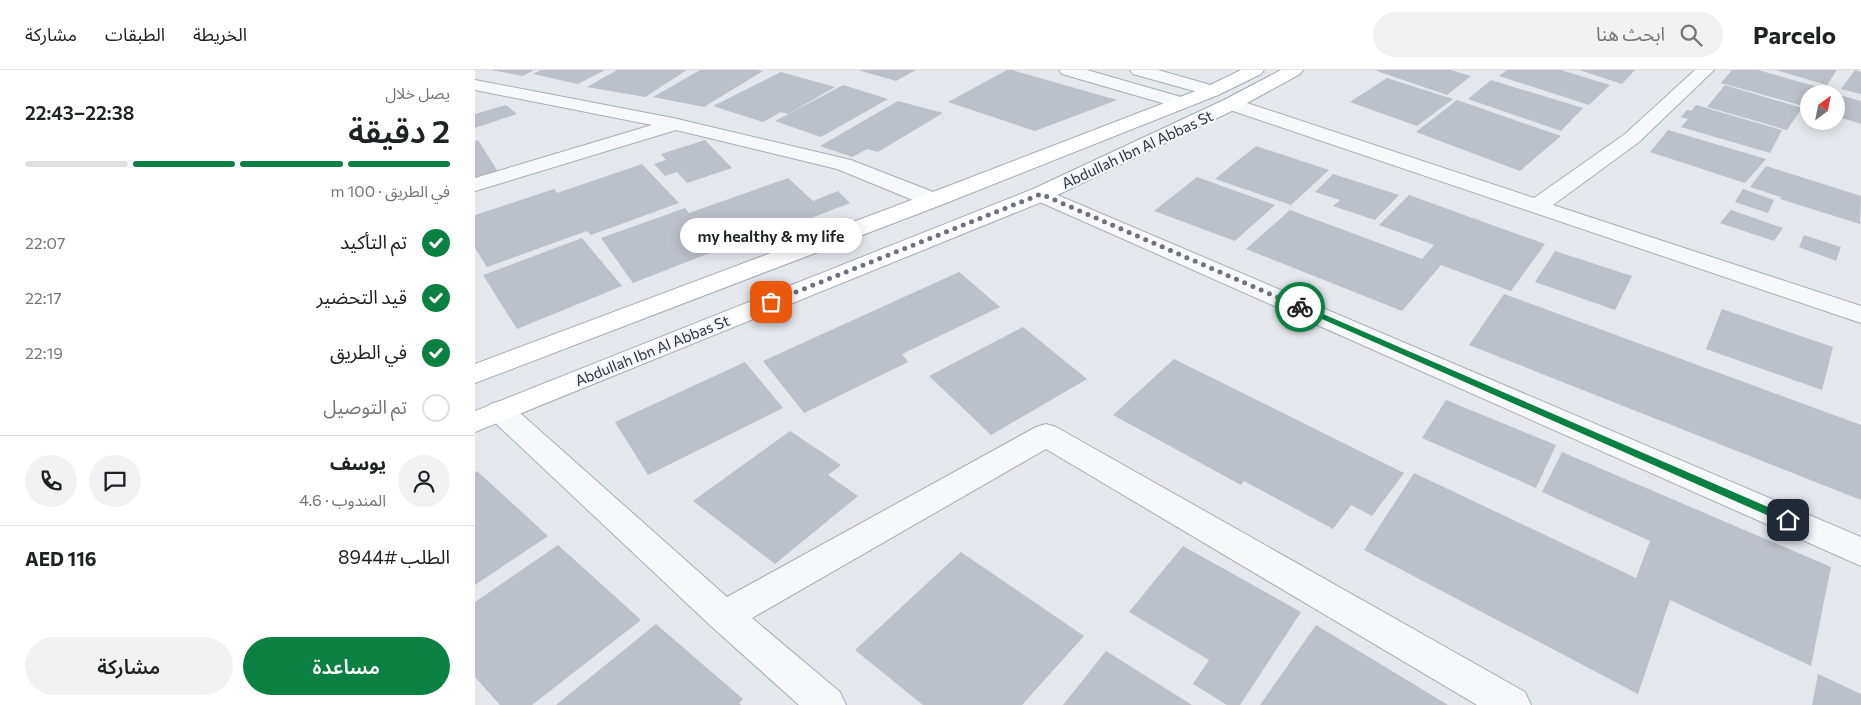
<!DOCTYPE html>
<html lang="ar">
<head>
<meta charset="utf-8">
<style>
  body { margin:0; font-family:Commissioner,"Noto Sans Arabic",sans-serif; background:#f2f2f2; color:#202124; direction:rtl; height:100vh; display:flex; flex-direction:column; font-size:19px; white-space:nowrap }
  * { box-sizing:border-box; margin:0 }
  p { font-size:16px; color:#757577 }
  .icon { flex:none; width:28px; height:28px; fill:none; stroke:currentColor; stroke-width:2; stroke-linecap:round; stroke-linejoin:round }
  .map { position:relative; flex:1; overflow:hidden; direction:ltr }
  .sheet { display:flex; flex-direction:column; background:#fff; width:475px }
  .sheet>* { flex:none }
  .needle { width:32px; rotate:32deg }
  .controls { position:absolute; left:1325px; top:15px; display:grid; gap:10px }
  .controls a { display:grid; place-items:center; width:45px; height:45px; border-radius:50%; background:#fff; box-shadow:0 2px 12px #0003; font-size:25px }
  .pin { position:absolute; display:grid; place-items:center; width:42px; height:42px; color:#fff; margin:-21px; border-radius:10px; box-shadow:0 2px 8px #0006 }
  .courier { position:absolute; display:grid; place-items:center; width:50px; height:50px; margin:-25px; border:4px solid #0b8043; border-radius:50%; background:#fff; color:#222; box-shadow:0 1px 6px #0007 }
  .bubble { position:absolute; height:35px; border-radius:18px; background:#fff; box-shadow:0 2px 12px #0003; font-size:16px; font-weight:600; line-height:35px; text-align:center; direction:rtl }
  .overview em { font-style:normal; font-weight:600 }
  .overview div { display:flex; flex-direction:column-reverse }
  .overview { display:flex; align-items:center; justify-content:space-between; height:85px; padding:0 25px }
  h1 { font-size:32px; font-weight:600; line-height:38px }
  .bar { display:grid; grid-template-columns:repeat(4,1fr); gap:8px 5px; align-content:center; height:60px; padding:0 25px }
  .bar i { height:6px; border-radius:4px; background:#e0e0e0 }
  .bar .current { background:#0b8043 }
  .bar p { grid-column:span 4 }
  .line { display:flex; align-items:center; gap:12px; padding:0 25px; border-top:1px solid #e0e0e0 }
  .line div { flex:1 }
  .round { display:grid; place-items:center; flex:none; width:52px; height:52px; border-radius:26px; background:#f2f2f2 }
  ol { padding:0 25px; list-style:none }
  li { display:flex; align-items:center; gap:15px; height:55px }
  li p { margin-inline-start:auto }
  li .icon { padding:5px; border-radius:50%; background:#0b8043; color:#fff; stroke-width:4 }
  li:last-child { color:#757577 }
  li i { width:28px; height:28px; border:2px solid #e0e0e0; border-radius:50% }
  .button { display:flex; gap:10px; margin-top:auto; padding:10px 25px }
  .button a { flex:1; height:58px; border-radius:30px; background:#0b8043; color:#fff; font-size:20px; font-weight:600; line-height:58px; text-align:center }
  .button a+a { background:#f2f2f2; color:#202124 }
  header { display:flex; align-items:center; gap:30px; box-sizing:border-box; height:70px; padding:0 25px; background:#fff; border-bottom:1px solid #e0e0e0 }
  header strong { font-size:24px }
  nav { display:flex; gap:28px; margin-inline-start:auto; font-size:18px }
  .search { width:350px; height:45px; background:#f2f2f2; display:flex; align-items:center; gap:12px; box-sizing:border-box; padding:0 18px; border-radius:28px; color:#757577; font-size:19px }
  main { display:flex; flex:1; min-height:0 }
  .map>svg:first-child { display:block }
  .building { fill:#bbc0ca }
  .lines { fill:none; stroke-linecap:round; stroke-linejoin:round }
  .minor-casing { stroke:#a9aeb7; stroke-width:2 }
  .tertiary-casing { stroke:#a9aeb7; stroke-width:2 }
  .primary-casing { stroke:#a3abb8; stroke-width:2 }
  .minor { fill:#f7f8fa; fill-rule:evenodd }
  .tertiary { fill:#f7f8fa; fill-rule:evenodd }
  .primary { fill:#fff; fill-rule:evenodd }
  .route { fill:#0b8043 }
  .done { stroke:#6c737f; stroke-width:5; stroke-dasharray:0 9 }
  .labels { text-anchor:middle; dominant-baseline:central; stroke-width:4.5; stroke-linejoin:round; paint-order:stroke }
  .street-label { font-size:15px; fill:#2b3445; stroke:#f4f6f9 }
</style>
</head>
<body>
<header>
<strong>Parcelo</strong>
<div class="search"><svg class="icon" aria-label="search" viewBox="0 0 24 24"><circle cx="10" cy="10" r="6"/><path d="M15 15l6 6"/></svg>ابحث هنا</div>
<nav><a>الخريطة</a><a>الطبقات</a><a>مشاركة</a></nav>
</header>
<main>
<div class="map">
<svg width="1386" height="635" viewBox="0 0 1386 635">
  <rect width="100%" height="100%" fill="#e4e7ec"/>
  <!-- building -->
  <path class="building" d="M16,0H59L48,6Z
    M66,0H130L103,14L58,4Z
    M142,0H212L170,27L112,17Z
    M225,0H282L288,1L229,37L178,27Z
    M383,0H441L421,11Z
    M532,0H537L642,30L560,61L473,32Z
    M899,0H976L996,6L972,25Z
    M1032,0H1086L1135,15L1114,35L1024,6Z
    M1104,0H1160L1147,14Z
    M1257,0H1283L1343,17L1339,24H1334L1332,37L1246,13Z
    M1300,0H1362L1352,15Z
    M1380,0L1386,2V24L1366,19Z
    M306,2L360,17L313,44L306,42L288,52L238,36Z
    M912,8L978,29L942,56L875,32Z
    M1016,10L1108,38L1086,61L993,29Z
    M368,15L413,29L346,67L300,51Z
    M1250,15L1327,38L1312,60L1232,37Z
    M1361,24L1386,31V54L1361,46Z
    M982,30L1086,66L1045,101L941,62Z
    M423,31L468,43L403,82L392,79L377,87L345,76Z
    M31,35L42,44L0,58V44Z
    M1221,35L1307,60L1295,83L1206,57L1213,49L1206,47L1212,40L1216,41Z
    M1193,60L1291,89L1270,113L1175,82Z
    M3,70L25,105L0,113V71Z
    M230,70L257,98L212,113L202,102L190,106L179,94L191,90L186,84Z
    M781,76L854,100L816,135L740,109Z
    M167,94L204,133L116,165L112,161L12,197L0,178V145L79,119L82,123Z
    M1291,96L1386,126L1385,154L1305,129L1306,127L1275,117Z
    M858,104L924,125L900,150L858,136L865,130L840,122Z
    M722,107L800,135L760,171L679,141Z
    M313,108L338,131L363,121L375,133L253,180L250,177L158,213L126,168L210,138L214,143Z
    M1268,119L1299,130L1293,143L1260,132Z
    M934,125L1070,174L1036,221L966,195L927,241L771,179L815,140L947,189L959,175L904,155Z
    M1256,140L1308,158L1299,171L1245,153Z
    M1329,165L1366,177L1361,191L1324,177Z
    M107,168L147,216L42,259L8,205Z
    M1080,181L1157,206L1140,240L1060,212Z
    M484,202L525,237L427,284L433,292L329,343L288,291Z
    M1029,224L1386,355V430L994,275Z
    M1247,239L1358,277L1347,320L1231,279Z
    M548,257L612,309L516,365L454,306Z
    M699,289L929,403L897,446L876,435L858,459L769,411L766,415L638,345Z
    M270,292L308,338L173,405L140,352Z
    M971,330L1081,375L1061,418L947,368Z
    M315,361L366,395L353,405L383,426L300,494L218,431Z
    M1087,382L1356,497L1336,596L1195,530L1163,624L889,480L939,403L1161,508L1175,471L1067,422Z
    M2,401L73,466L0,515V403Z
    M83,475L166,550L57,635H25L0,607V532Z
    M708,476L826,542L765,635H752L718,614L734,590L654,542Z
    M486,482L609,566L547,635H448L380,580Z
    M181,554L268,629L264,633L266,635H81Z
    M841,555L973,635H785Z
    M631,581L717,635H588Z
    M1343,604L1386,624V635H1337Z"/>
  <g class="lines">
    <defs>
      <path id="minor" d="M1220,0H1239L1164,72L1078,135L1386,236V253L749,38L747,34L749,30L756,28L763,30L1059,128L1150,64Z
        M0,10L198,48L376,90L466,125L469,130L466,135L458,136L450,135L362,99L201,60L0,121V108L177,55L0,20Z
        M566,118L1386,467V496L558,129L555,124L558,119Z
        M25,331L35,334L252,527L561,357L571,354L581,357L1050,622L1056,635H1002L571,379L277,548L365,622L371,635H324L237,557L15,348L11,341L15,334Z"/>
      <path id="tertiary" d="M584,0H612L713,29L716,33L713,37L707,39L701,37L587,4Z
        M655,0H683L743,17L746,21L743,25L737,26L658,4Z"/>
      <path id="primary" d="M766,0H789L786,4L743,25L466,135L0,313V294L450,125L731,17Z
        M806,0H828L825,4L763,38L574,129L0,362V341L558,119L749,30Z"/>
    </defs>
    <!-- minor casing -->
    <use href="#minor" class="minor-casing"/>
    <!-- tertiary casing -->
    <use href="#tertiary" class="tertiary-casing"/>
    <!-- primary casing -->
    <use href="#primary" class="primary-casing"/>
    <!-- minor -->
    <use href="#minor" class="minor"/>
    <!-- tertiary -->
    <use href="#tertiary" class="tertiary"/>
    <!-- primary -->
    <use href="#primary" class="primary"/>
  </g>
  <!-- route -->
  <path class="route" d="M825,234L1316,447L1318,450L1316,453H1310L822,238V235Z"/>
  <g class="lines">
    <!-- done -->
    <path class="done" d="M296,232L566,124L825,237"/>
  </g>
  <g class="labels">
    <!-- street labels -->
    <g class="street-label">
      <text transform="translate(662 79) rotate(-25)">Abdullah Ibn Al Abbas St</text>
      <text transform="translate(177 280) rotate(-22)">Abdullah Ibn Al Abbas St</text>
    </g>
  </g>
</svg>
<div class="controls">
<a><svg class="needle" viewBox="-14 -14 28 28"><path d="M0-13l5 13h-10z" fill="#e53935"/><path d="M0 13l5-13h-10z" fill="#757577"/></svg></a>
</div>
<div class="pin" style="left:296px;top:232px;background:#ea580c"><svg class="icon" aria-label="bag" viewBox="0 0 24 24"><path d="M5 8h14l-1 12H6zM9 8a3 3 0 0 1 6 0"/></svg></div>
<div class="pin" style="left:1313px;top:450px;background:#1f2937"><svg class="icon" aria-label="home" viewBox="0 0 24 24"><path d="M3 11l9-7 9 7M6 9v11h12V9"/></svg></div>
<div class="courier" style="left:825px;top:237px"><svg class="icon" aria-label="bike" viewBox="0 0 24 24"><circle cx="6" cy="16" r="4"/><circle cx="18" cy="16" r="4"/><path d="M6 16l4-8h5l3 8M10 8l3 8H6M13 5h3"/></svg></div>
<div class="bubble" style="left:205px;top:148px;width:182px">my healthy &amp; my life</div>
</div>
<section class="sheet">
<div class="overview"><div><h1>2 دقيقة</h1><p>يصل خلال</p></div><em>22:38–22:43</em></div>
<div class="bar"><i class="current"></i><i class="current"></i><i class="current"></i><i></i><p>في الطريق · 100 m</p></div>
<ol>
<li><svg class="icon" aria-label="check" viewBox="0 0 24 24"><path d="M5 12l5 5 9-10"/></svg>تم التأكيد<p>22:07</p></li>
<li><svg class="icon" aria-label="check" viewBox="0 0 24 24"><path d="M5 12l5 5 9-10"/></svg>قيد التحضير<p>22:17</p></li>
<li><svg class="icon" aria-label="check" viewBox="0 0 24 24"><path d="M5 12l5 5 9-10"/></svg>في الطريق<p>22:19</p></li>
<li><i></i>تم التوصيل</li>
</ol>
<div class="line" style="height:90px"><a class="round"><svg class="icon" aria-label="person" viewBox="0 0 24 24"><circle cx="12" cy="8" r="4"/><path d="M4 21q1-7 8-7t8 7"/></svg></a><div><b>يوسف</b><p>المندوب · 4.6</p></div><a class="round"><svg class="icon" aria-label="chat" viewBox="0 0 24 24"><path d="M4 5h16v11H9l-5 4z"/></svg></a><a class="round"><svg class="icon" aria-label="phone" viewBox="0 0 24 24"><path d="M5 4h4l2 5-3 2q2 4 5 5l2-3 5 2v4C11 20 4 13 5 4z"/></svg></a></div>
<div class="line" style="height:65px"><div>الطلب #8944</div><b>AED 116</b></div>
<div class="button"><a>مساعدة</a><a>مشاركة</a></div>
</section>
</main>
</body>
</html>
